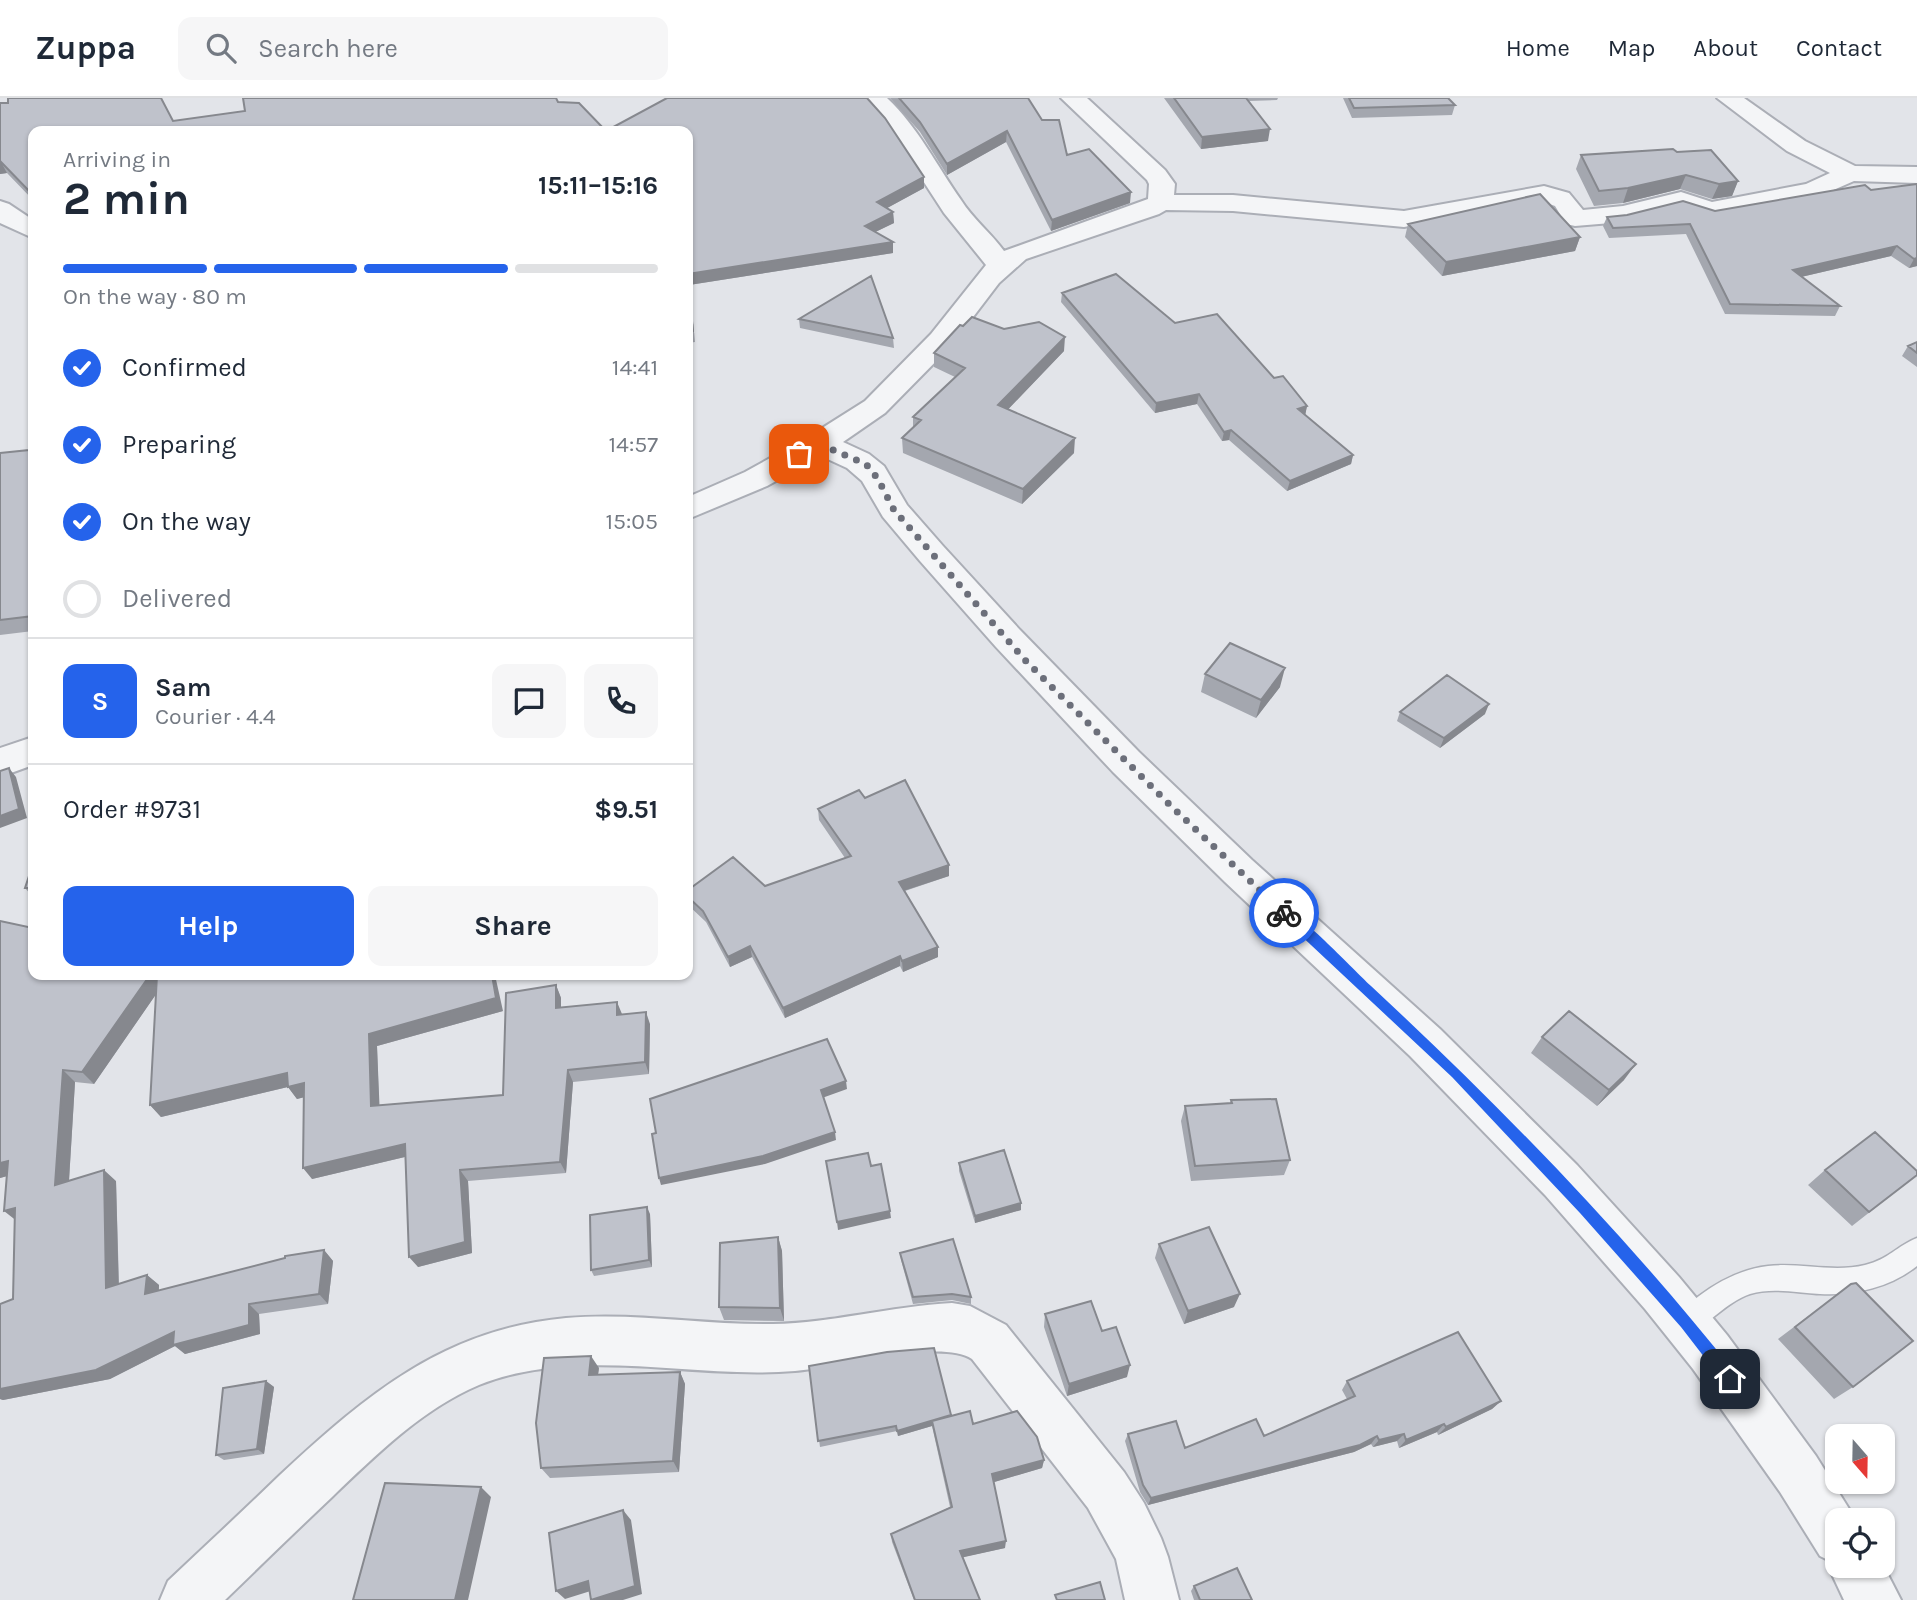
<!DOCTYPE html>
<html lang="en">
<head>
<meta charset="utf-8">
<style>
  body { margin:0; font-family:Karla,sans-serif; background:#f6f6f7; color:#1f2937; height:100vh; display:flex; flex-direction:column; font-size:26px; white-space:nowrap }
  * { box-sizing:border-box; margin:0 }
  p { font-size:23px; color:#747a83 }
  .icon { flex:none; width:38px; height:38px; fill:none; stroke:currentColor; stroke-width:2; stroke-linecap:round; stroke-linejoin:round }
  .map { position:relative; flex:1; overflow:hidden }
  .panel { position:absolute; left:28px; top:28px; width:665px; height:854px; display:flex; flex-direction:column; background:#fff; border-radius:14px; box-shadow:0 2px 5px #0004 }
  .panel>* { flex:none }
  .needle { width:46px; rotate:160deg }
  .controls { position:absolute; left:1825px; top:1326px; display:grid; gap:14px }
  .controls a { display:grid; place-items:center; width:70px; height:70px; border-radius:14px; background:#fff; box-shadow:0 2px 5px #0004; font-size:35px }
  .pin { position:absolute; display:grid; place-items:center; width:60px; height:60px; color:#fff; margin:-30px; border-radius:14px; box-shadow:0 4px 10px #0006 }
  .courier { position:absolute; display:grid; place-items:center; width:70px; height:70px; margin:-35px; border:5px solid #2563eb; border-radius:50%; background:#fff; color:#222; box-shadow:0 2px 9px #0007 }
  .head em { font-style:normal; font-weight:700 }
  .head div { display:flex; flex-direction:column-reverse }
  .head { display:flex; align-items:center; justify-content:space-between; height:119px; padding:0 35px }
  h1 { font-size:46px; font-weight:700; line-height:52px }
  .bar { display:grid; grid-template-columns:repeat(4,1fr); gap:10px 7px; align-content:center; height:84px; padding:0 35px }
  .bar i { height:9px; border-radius:5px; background:#e0e1e3 }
  .bar .current { background:#2563eb }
  .bar p { grid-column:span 4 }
  .line { display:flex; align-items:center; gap:18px; padding:0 35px; border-top:2px solid #e0e1e3 }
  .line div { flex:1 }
  .round { display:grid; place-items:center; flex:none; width:74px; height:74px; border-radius:14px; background:#f6f6f7 }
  ol { padding:0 35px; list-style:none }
  li { display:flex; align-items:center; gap:21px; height:77px }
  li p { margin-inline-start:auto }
  li .icon { padding:7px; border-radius:50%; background:#2563eb; color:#fff; stroke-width:4 }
  li:last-child { color:#747a83 }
  li i { width:38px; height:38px; border:4px solid #e0e1e3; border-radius:50% }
  .cta { display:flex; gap:14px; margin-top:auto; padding:14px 35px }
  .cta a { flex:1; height:80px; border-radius:14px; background:#2563eb; color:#fff; font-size:28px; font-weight:700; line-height:80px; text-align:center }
  .cta a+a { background:#f6f6f7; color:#1f2937 }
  header { display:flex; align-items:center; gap:42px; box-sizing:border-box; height:98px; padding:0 35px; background:#fff; border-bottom:2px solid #e0e1e3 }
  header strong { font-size:33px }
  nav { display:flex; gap:38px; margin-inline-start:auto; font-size:24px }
  .search { width:490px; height:63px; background:#f6f6f7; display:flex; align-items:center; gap:18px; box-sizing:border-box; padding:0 24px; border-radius:14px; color:#747a83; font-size:26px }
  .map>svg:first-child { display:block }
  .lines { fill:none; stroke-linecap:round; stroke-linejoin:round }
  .service-casing { stroke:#abaeb6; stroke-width:3 }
  .minor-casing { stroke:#abaeb6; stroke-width:4 }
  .service { fill:#f4f5f7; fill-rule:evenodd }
  .minor { fill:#f4f5f7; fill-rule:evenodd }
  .wall { fill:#a4a7af }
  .shaded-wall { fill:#86888e }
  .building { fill:#bfc2cb; stroke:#86888e; stroke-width:2 }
  .route { fill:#2563eb }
  .done { stroke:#6c6f7a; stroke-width:7; stroke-dasharray:0 12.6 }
</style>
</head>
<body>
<header>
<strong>Zuppa</strong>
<div class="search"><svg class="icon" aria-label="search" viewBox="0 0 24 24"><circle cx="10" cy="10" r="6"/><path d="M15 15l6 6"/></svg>Search here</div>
<nav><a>Home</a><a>Map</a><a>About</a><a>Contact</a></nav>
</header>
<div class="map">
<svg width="1917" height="1502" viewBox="0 0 1917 1502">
  <rect width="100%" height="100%" fill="#e2e4e9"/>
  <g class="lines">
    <defs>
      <path id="service" d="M1917,1140V1168C1891,1189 1854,1198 1820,1196C1797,1195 1773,1189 1750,1196C1726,1204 1709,1227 1686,1237L1677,1233L1673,1224C1678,1212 1689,1206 1699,1198C1719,1183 1742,1171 1768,1168C1800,1164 1832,1175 1865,1167C1889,1161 1897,1148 1917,1140Z"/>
      <path id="minor" d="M861,0H887C918,29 937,68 961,102C973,121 991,135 1004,153L1148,101L1149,86L1147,82L1061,0H1087L1165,72L1175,86L1174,97H1233L1404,113L1544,88L1569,95L1583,112L1623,108L1681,94L1712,104L1806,86L1830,75L1787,53L1717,0H1744L1805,43L1855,68L1917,69V85L1854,83L1822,97L1710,120L1679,110L1623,124L1575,128L1566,126L1555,108L1544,104L1404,129L1233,113L1166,112L1159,116L1026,161L999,185L951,248L885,315L843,344L869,356L884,368L907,407L943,448L1020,532L1139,654L1252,762L1440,931L1577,1067L1679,1179L1727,1237L1816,1358L1856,1422L1838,1423V1468L1883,1467L1901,1502H1844L1828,1468L1830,1463L1820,1458L1780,1394L1693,1271L1645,1211L1545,1097L1410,958L1225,784L1113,674L996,549L920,463L883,419L862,383L847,370L821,358L767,388L688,421V399L745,374L808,339L865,303L931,236L986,167L944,115L888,29Z
        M0,103L9,106L33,122V140L0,125Z
        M33,639V667L0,679V650Z
        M952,1205L970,1208L1006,1227L1124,1374L1144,1405L1161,1440L1168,1459L1179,1502H1125L1116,1461L1088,1410L972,1261C940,1240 837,1270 795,1273C721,1279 647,1264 572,1268C541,1270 508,1275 479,1287C422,1311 376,1357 332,1399C296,1433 261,1467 225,1502H160L168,1483C205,1448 243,1413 280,1377C366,1297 444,1231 566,1220C635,1214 704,1227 773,1226C833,1225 892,1208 952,1205Z"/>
    </defs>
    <!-- service casing -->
    <use href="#service" class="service-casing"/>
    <!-- minor casing -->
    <use href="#minor" class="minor-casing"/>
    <!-- service -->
    <use href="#service" class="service"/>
    <!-- minor -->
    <use href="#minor" class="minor"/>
  </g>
  <!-- wall -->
  <path class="wall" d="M8,0H161L173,23L245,13L243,0H556L558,4L579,5L606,33L667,0H867L885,20L924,79V90L887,110L893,114L894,125L875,134L893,144V155L689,187L695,244L688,245V33H33V102L7,75L0,76V5H8Z
    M890,0H1028L1042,22L1067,57L1130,105L1051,133L1006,44L947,77L920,34Z
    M1164,0H1278L1277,2L1248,3L1268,43L1201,51Z
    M1343,0H1448L1455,7L1452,17L1352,20Z
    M1677,54L1738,83L1732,98L1712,101L1680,91L1623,105L1594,108L1576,71L1581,57Z
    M1917,86V168L1909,170L1891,158L1801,179L1840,208L1835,218L1725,216L1686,136L1609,140L1603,128L1607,119L1715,113Z
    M1408,126L1580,139L1575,153L1442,178L1405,139Z
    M1062,195L1175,225L1274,280L1307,308L1305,317L1353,357L1351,366L1287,393L1229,342L1222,343L1197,306L1155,315L1061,204Z
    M799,221L893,240L894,250L800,230Z
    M963,228L1064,253L1008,311L1074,355L1022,406L903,355L902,340L913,330V319L955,279L934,269V255Z
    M1917,244V269L1902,258L1908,248Z
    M33,339V533L0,537V355L29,352Z
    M1205,576L1280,589L1256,620L1201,594Z
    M1400,614L1485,616L1440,650L1397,623Z
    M865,700L949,767V778L905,793L938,849V859L903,874L900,868L785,920L752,859L730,869L706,824L688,807V792L765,788L845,760L819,722L818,711Z
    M33,766V799L25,790Z
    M0,823L33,877L503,913L377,948L379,1007L503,997L556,887L561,900V909L622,917L650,926L649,976L573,984L566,1075L468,1083L472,1155L418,1169L405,1059L312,1081L304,999L297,1001L288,989L161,1019L150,1007L156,896L94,986L75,984L69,1083H116L119,1186L147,1177L159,1187V1193L324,1152L333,1163L328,1206L259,1216L260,1236L185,1256L175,1248L110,1281L3,1302L0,1301V1206L13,1201L15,1122L7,1078L0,1080Z
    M1542,939L1624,982L1597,1008L1531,955Z
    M1231,1002L1290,1062L1284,1077L1191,1083L1181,1023L1185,1008L1230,1005Z
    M959,1065L1021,1105V1112L975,1125L959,1073Z
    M1825,1072L1917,1077L1852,1128L1808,1087Z
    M650,1116L652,1169L594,1178L591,1172Z
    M778,1139L782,1153L784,1223L724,1222L719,1209Z
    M1159,1146L1234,1209L1184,1226L1155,1160Z
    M900,1155L971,1199V1206L952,1202L913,1206L901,1162Z
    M1851,1186L1853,1289L1834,1301L1778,1241Z
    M1045,1216L1102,1233L1127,1279L1067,1298L1044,1229Z
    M809,1268L973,1326L1044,1362L1042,1370L994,1384L1005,1450L963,1459L980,1502H914L892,1444L891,1436L950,1409L932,1328L898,1338L897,1333L820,1349Z
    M599,1270L598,1277L680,1274L685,1286L679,1374L550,1380L541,1370Z
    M266,1283L274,1289L264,1356L224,1362L216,1357Z
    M1347,1283L1501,1303L1492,1311L1438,1337L1437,1334L1399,1350L1397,1343L1373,1349L1371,1346L1354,1354L1148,1407L1140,1394L1125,1343L1128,1336L1185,1350L1264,1338L1347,1301L1342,1292Z
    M1194,1488L1252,1502H1194L1191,1493Z"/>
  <!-- shaded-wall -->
  <path class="shaded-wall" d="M1270,31L1268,43L1201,51L1202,39Z
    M1007,33L1006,44L947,77V66Z
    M1,64L7,75L0,76V65Z
    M1686,77L1680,91L1623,105L1628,90Z
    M924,79V90L878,115L877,104Z
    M1738,83L1732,98L1712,101L1719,86Z
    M1131,94L1130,105L1051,133L1052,122Z
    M893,114L894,125L865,139V128Z
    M1580,139L1575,153L1442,178L1446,164Z
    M893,144V155L689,187L695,244L688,183V176Z
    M1897,148L1891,158L1788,182L1793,172Z
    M1917,160V168L1909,170L1914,161Z
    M1065,239L1064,253L998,322V307Z
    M1199,296L1197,306L1155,315L1156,305Z
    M1307,308L1305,318L1298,311Z
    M1231,332L1229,342L1222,343L1224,334Z
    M1075,340L1074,355L1022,406L1023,391Z
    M1353,357L1351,366L1287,393L1290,383Z
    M1285,570L1280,589L1256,620L1261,602Z
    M1489,606L1485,616L1440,650L1444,640Z
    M9,670L16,679L27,720L0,730V718Z
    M949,767V778L900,794L899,784Z
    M750,848L752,859L730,869L728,859Z
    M938,849V859L903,874L902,863Z
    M900,858V868L785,920L783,910Z
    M150,877H167L168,879L94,986L82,974Z
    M492,877H495L503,913L377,948L380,1020L371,1008L369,936Z
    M556,887L561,900V922L556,910Z
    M617,904L622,916L617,917Z
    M646,914L650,926L649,976L645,964Z
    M1636,966L1624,982L1597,1008L1609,992Z
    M63,972L75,984L68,1098L55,1087Z
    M568,972L573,984L566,1075L560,1064Z
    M287,975L296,987L161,1019L150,1007Z
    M846,983L847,991L822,1000L821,992Z
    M304,985L313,997L297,1001L288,989Z
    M835,1034L836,1042L765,1066L661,1087L659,1080Z
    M405,1046L413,1057L312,1081L303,1070Z
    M8,1063L22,1074L0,1080V1065Z
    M104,1072L116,1083L119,1200L106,1190Z
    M460,1072L468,1083L472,1155L418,1169L409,1159Z
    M1021,1105V1112L975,1125V1118Z
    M647,1109L650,1116L652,1169L649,1162Z
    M15,1110L18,1124L4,1113Z
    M890,1113L891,1120L838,1132L837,1124Z
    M778,1139L782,1153L784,1223L780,1210Z
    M324,1152L333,1163L328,1206L319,1196Z
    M147,1177L159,1187L158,1206L145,1196Z
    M1240,1196L1234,1209L1184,1226L1188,1213Z
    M249,1206L259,1216L260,1236L185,1256L175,1248L110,1281L3,1302L0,1301V1291L174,1234Z
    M591,1258L599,1270L596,1289L589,1277Z
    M1130,1267L1127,1279L1067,1298L1069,1286Z
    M680,1274L685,1286L679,1374L673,1363Z
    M266,1283L274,1289L264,1356L257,1351Z
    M1501,1303L1492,1311L1438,1337L1446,1329Z
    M951,1317L932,1323V1328L898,1338L897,1333Z
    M1444,1326L1437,1334L1399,1350L1406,1342Z
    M1404,1336L1397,1343L1373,1349L1379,1342Z
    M1377,1338L1371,1346L1354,1354L1148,1407L1151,1400Z
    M1044,1362L1042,1370L991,1385L992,1376Z
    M481,1389L491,1399L468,1502H455Z
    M623,1412L631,1422L642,1496L623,1502H591Z
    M1006,1443L1005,1450L960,1460V1453Z
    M588,1483L597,1491L565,1501L556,1493Z"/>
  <!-- building -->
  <path class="building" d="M8,0H161L173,23L245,13L243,0H556L558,4L579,5L606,33L667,0H867L885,20L924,79L877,104L893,114L865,128L893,144L688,176V33H33V97L1,64L0,65V5H8Z
    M899,0H1028L1042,22H1059L1067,57L1089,51L1131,94L1052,122L1007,33L947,66L920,24Z
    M1174,0H1246L1270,31L1202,39Z
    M1349,0H1448L1455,7L1354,10Z
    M1673,51L1677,54L1711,52L1738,83L1719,86L1686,77L1628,90L1599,93L1581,57Z
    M1917,86V160L1914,161L1897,148L1793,172L1840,208L1730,206L1690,126L1613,130L1607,119L1627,117L1683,103L1715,113L1865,87L1871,92Z
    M1540,96L1580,139L1446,164L1408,126Z
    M1116,176L1175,225L1217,216L1274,280L1283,278L1307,308L1298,311L1353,357L1290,383L1231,332L1224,334L1199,296L1156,305L1062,195Z
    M871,178L893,240L799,221Z
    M688,183L693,233L688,234Z
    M972,219L1004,231L1039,224L1065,239L998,307L1075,340L1023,391L902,340L921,322L913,319L965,270L934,255L960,227L963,228Z
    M1917,244V255L1908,248Z
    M33,339V518L0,522V355L29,352Z
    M1230,545L1285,570L1261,602L1205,576Z
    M1447,577L1489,606L1444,640L1400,614Z
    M9,670L19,711L0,718V673Z
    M905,682L949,767L899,784L938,849L902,863L900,858L783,910L750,848L728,859L703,813L688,799V792L733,759L765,788L851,758L818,711L859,692L865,700Z
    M33,766V790H25Z
    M0,823L33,830V877H150L82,974L63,972L55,1087L104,1072L106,1190L147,1177L145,1196L285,1160V1158L324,1152L319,1196L249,1206V1227L173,1247L174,1234L96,1272L0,1291V1206L13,1201L15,1110L4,1113L8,1063L0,1065Z
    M157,877H492L496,900L369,936L371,1008L503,997L506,895L556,887V910L617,904V917L646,914L645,964L568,972L560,1064L460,1072L465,1144L409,1159L405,1046L303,1070L304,985L288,989L287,975L150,1007Z
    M1569,913L1636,966L1609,992L1542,939Z
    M827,941L846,983L821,992L835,1034L763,1058L659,1080L652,1036L656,1035L650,1001Z
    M1276,1001L1290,1062L1195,1068L1185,1008L1232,1005L1231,1002Z
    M1875,1034L1917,1073V1077L1869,1114L1825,1072Z
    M1004,1052L1021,1105L975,1118L959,1065Z
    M868,1055L871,1068L881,1066L890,1113L837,1124L826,1063Z
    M647,1109L649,1162L591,1172L590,1117Z
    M1209,1129L1240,1196L1188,1213L1159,1146Z
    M778,1139L780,1210L719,1209L720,1145Z
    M953,1141L971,1199L952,1196L913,1199L900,1155Z
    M1856,1185L1913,1243L1853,1289L1795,1229L1851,1186Z
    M1091,1203L1102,1233L1116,1229L1130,1267L1069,1286L1045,1216Z
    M1458,1234L1501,1303L1446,1329L1444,1326L1406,1342L1404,1336L1379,1342L1377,1338L1360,1347L1151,1400L1143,1387L1128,1336L1176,1323L1185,1350L1256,1321L1264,1338L1355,1298L1347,1283Z
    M934,1250L951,1317L897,1333L896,1328L818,1343L809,1268L887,1254Z
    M591,1258L589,1277L680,1274L673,1363L541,1370L536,1325L544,1260Z
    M266,1283L257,1351L216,1357L223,1290Z
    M970,1313L973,1326L1017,1313L1037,1339L1044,1362L992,1376L1006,1443L960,1453L980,1502H915L891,1436L952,1409L932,1323Z
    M385,1385L481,1389L455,1502H353Z
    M623,1412L635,1488L591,1502L588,1483L556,1493L549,1435Z
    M1237,1470L1252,1502H1200L1194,1488Z
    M1100,1484L1105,1502H1057L1055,1497Z"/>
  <!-- route -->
  <path class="route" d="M1284,810C1303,818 1353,871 1371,888C1501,1009 1625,1136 1736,1276L1738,1281L1736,1286L1730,1288L1725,1286L1681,1229L1580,1115L1452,979L1280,818L1278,815Z"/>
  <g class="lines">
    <!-- done -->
    <path class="done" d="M799,356L819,346L866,366L878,381L894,412L1026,563L1171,708L1284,815"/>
  </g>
</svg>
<div class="controls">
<a><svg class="needle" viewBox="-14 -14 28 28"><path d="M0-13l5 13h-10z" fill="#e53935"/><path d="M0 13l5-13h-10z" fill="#747a83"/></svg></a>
<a><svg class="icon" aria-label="locate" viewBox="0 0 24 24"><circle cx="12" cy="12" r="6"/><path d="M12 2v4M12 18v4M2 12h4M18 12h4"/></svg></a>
</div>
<div class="pin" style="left:799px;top:356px;background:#ea580c"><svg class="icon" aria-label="bag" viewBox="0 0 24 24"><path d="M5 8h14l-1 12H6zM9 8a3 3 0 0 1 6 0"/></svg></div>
<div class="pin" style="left:1730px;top:1281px;background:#1f2937"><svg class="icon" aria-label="home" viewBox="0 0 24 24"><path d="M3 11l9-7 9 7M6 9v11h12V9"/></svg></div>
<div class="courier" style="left:1284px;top:815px"><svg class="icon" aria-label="bike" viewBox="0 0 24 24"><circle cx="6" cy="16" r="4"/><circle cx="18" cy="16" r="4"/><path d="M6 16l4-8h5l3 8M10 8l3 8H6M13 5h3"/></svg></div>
<section class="panel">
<div class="head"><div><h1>2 min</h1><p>Arriving in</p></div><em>15:11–15:16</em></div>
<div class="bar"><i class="current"></i><i class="current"></i><i class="current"></i><i></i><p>On the way · 80 m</p></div>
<ol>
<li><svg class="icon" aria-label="check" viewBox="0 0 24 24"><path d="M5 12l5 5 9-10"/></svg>Confirmed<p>14:41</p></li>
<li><svg class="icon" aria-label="check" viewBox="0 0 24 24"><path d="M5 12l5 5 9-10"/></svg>Preparing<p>14:57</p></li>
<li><svg class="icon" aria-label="check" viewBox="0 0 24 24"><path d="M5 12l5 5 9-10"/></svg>On the way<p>15:05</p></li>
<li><i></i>Delivered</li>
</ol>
<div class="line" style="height:126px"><b class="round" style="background:#2563eb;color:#fff">S</b><div><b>Sam</b><p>Courier · 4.4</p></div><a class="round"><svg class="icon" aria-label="chat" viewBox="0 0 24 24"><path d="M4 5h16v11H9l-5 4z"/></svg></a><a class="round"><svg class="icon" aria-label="phone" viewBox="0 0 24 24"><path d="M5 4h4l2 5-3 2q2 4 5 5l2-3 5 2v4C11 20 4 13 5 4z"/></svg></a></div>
<div class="line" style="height:91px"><div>Order #9731</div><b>$9.51</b></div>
<div class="cta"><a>Help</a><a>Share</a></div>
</section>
</div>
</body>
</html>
